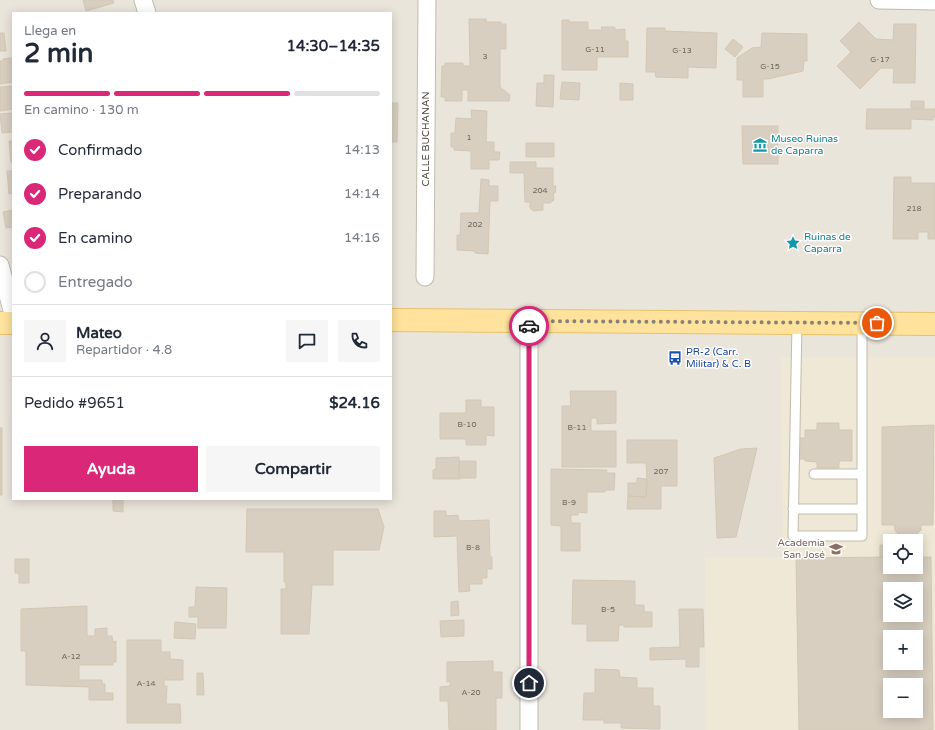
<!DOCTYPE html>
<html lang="es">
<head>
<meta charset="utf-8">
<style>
  body { margin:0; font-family:"Varela Round",sans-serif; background:#f6f6f7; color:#1f2937; height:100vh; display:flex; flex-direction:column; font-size:15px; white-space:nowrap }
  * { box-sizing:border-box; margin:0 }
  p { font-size:13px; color:#747a83 }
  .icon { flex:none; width:22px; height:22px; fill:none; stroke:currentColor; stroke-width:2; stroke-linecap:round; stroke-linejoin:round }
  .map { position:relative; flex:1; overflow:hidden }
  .drawer { position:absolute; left:12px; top:12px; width:380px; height:488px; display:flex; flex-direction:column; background:#fff; border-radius:0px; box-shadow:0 2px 10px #0003 }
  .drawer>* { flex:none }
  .fabs { position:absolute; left:883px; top:534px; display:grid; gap:8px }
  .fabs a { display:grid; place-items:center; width:40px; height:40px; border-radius:0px; background:#fff; box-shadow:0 2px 10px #0003; font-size:20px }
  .pin { position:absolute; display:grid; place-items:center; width:34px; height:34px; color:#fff; margin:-17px; border:2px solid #fff; border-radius:50%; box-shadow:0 1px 4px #0007 }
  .courier { position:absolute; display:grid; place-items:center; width:40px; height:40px; margin:-20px; border:3px solid #db2777; border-radius:50%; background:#fff; color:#222; box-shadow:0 1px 5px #0007 }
  .head em { font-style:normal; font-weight:700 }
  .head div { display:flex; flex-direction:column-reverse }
  .head { display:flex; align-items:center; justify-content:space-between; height:68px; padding:0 12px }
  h1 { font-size:26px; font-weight:700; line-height:30px }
  .bar { display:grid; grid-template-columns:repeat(4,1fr); gap:6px 4px; align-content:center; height:48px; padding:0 12px }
  .bar i { height:5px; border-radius:3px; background:#e0e1e3 }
  .bar .on { background:#db2777 }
  .bar p { grid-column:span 4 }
  .line { display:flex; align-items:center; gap:10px; padding:0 12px; border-top:1px solid #e0e1e3 }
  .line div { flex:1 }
  .round { display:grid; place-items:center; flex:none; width:42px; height:42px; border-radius:0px; background:#f6f6f7 }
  ol { padding:0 12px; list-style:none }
  li { display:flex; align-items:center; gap:12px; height:44px }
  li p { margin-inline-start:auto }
  li .icon { padding:4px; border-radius:50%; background:#db2777; color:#fff; stroke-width:4 }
  li:last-child { color:#747a83 }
  li i { width:22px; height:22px; border:2px solid #e0e1e3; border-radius:50% }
  .action { display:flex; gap:8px; margin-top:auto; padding:8px 12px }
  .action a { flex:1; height:46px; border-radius:0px; background:#db2777; color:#fff; font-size:16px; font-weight:700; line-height:46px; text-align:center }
  .action a+a { background:#f6f6f7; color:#1f2937 }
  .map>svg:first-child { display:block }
  .residential { fill:#eae5da; fill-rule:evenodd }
  .education { fill:#efe8d6; fill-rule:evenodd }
  .building { fill:#d8cfc1; stroke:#d3c7b4; fill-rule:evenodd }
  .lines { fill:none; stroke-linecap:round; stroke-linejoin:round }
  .service-casing { stroke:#c2bbae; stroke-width:11 }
  .minor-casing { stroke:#c2bbae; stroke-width:19 }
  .primary-casing { stroke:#e6c16a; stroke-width:24 }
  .service { stroke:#fff; stroke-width:9 }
  .minor { stroke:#fff; stroke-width:17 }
  .primary { stroke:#ffe39c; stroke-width:22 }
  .done { stroke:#878178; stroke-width:4; stroke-dasharray:0 7.2 }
  .route { stroke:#db2777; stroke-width:5 }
  .labels { text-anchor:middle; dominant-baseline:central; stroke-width:3; stroke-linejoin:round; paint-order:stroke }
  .number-label { font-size:8px; fill:#6e675b }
  .street-label { font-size:10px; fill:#4b4439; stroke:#fff }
  .culture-label { font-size:10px; fill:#0d838f; stroke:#fff; text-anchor:start }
  .transit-label { font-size:10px; fill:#164399; stroke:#fff; text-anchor:start }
  .education-label { font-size:10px; fill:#785e54; stroke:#fff; text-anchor:end }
</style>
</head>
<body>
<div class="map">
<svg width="935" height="730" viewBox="0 0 935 730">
  <rect width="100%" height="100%" fill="#f6f3ec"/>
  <!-- residential -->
  <path class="residential" d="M0,0H935V730H0ZM13,13H391V499H13ZM890,541H916V567H890ZM890,589H916V615H890ZM890,637H916V663H890ZM890,685H916V711H890Z"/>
  <!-- education -->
  <path class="education" d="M781,357L935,358V730H706L705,558L783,557ZM890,541H916V567H890ZM890,589H916V615H890ZM890,637H916V663H890ZM890,685H916V711H890Z"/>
  <!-- building -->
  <path class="building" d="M83,0H113L114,3L86,11Z
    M469,19H486V22H501V24H506V49H500V87L510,95L509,101H468V90H462V101H445V97H441L442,66H445V63H463V66H470Z
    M562,20H569V22H588V30H602L601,27H615V30L625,29V41H628V57H597V70H562Z
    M859,22L876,39L893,40L894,24H916L915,83H893L894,68H881L860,89L837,66L851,52L840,41Z
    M647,28H665V31L717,33L716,68L688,67V78L656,77L655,72H646Z
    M0,33H4L6,51H0Z
    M762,33L807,34V61H804L803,71L768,79H763V97H743V80H737V58L752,48L761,47Z
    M733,39L743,47L735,57L725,49Z
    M13,58V82L0,84V61H3V59Z
    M544,75H554L553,107L536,106L537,83H544Z
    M562,82L580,83L579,100L560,99Z
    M620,83L633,84V100H620Z
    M13,86V109L0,111V87Z
    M911,101H924V108H911Z
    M391,103H398L397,142H391Z
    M867,109H935V117H933V120L911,119V129H866Z
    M471,110L487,111L486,142H494V152H500L499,160H489V169H471V151L454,150V147H451V133H455L456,118L472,119Z
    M13,113V132L2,133L0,114Z
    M742,126H778V164H743Z
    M9,141H13V162H11Z
    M526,143H554V157H526Z
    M510,162H536V168H553V186H556L555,193H553L554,200L550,203H543V210L533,211L530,208V202H525L524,173H510Z
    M7,171H13V193L9,194Z
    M894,177H911V183H935V239H928V232H918V239H893Z
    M481,179L489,180V186H498V201H490L488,254L475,253V251L457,250V235H460L461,213H479Z
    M13,210V227L6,228L3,212Z
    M570,391H616V423L597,424V418H591V431H616V467H562V406H571Z
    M466,400H481V407H494V436L486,435V445H466V439H440V413H466Z
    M817,423H839V430H852V461H839V468H817V462L805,461V459H797V438H805V430H817Z
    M934,425L933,525H921V530L916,535L911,538H904L898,534L895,530L894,525H882V427Z
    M0,428H2V495H0Z
    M627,440H677V486H661V509H627L628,496L646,497L647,479L646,463H627Z
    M757,448L736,537L717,538L714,458L741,449Z
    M459,457L460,479H433V470L436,469V458Z
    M459,461H476V478H459Z
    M551,469L607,470L606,473H615L614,490H605V492H587V513L578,512V515H571V523H580V551H561V526L551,525Z
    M637,478L647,479L646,497L628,496V483H637Z
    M113,499H123V512L113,511Z
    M247,509H378L384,527L379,550H333V585H312L309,634H281V589H286V582H284V552H246Z
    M434,511H446V516L458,515L459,521L489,520L490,557H492V569H487V578H482V584H469L470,591L459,592L457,536L434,537Z
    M880,545H890V557H880Z
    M890,557V567H916V557H931L933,730H799L796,558ZM890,589H916V615H890ZM890,637H916V663H890ZM890,685H916V711H890Z
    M15,559H29V583H19V573H15Z
    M573,580L635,581V605H644V612H652V627H624V625H619L618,641H587V624H572Z
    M196,587L227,588L226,628H198V617H189V607H195Z
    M458,601L459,615L451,616V602Z
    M87,606V636H95V629L107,628V636H112L113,642L116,641V662H113V665H79V680H102V684H105V693H113V700H89V687L26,685V651H21V609Z
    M679,609H703L704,647H699V667H686V659L650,660V648L680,647Z
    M464,620V636L441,637L440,621Z
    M175,622L196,624L195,639L174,638Z
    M127,640H161V652H170V659L183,660V680H164V686H167L166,704H180L181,723H127Z
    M493,661V672H502V698H496V730H449L448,701H440V687L450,686V681L447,682V662Z
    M595,669L619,670L620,677L637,678V688H653V706H660V729L621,728V723H604V720H583L584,693H595Z
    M197,673H203L204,695H197Z"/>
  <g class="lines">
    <defs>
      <path id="service" d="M797,323L793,536H862V323
        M814,474H861
        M793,509H862"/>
      <path id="minor" d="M143,0L147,13
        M879,0L935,1
        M0,265L13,314
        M425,277L427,0
        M529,730V321"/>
      <path id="primary" d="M391,320L935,324
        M0,323H13"/>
    </defs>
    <!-- service casing -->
    <use href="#service" class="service-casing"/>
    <!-- minor casing -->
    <use href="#minor" class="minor-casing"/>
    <!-- primary casing -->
    <use href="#primary" class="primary-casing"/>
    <!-- service -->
    <use href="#service" class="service"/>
    <!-- minor -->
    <use href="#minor" class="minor"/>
    <!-- primary -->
    <use href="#primary" class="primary"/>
  </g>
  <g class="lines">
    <!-- done -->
    <path class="done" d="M529,326V321L877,323"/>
    <!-- route -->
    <path class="route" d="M529,683V326"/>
  </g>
  <!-- icons -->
  <defs>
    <symbol id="museum-bare" viewBox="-9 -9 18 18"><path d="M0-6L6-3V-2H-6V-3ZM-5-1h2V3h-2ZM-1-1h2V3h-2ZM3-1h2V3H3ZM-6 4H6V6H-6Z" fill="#0f9aa8" stroke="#fff" stroke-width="2.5" paint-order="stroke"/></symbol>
    <symbol id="sight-bare" viewBox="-9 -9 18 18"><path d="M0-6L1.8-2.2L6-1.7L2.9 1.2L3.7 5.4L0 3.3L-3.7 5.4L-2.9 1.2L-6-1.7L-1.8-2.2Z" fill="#0f9aa8" stroke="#fff" stroke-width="2.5" paint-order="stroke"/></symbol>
    <symbol id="bus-bare" viewBox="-9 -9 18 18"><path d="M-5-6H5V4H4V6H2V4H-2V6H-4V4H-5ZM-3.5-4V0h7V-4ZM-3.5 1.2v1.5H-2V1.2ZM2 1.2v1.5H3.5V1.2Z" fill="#1a4fb4" stroke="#fff" stroke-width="2.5" paint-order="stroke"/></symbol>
    <symbol id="school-bare" viewBox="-9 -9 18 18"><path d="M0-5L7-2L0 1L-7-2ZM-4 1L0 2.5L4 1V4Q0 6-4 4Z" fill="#8d6e63" stroke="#fff" stroke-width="2.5" paint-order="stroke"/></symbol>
  </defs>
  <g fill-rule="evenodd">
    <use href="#museum-bare" x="750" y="135" width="20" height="20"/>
    <use href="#sight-bare" x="783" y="233" width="20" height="20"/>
    <use href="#bus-bare" x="665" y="348" width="20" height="20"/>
    <use href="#school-bare" x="826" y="539" width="20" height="20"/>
  </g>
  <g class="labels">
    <!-- number labels -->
    <g class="number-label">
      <text x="595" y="49">G-11</text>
      <text x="682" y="50">G-13</text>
      <text x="485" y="56">3</text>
      <text x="880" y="59">G-17</text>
      <text x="770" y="66">G-15</text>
      <text x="469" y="137">1</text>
      <text x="540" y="190">204</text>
      <text x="914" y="208">218</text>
      <text x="475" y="224">202</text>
      <text x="467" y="424">B-10</text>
      <text x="577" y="427">B-11</text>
      <text x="661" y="471">207</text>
      <text x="569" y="502">B-9</text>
      <text x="473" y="547">B-8</text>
      <text x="608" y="609">B-5</text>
      <text x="71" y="656">A-12</text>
      <text x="146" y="683">A-14</text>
      <text x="471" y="692">A-20</text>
    </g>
    <!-- street labels -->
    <g class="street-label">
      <text transform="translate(426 139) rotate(-90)">CALLE BUCHANAN</text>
    </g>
    <!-- culture labels -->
    <g class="culture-label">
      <text x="771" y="139">Museo Ruinas<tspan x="771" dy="12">de Caparra</tspan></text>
      <text x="804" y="237">Ruinas de<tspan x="804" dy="12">Caparra</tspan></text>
    </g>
    <!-- transit labels -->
    <g class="transit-label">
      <text x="686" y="352">PR-2 (Carr.<tspan x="686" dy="12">Militar) &amp; C. B</tspan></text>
    </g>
    <!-- education labels -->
    <g class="education-label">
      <text x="825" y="543">Academia<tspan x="825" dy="12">San José</tspan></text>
    </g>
  </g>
</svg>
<div class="fabs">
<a><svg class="icon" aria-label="locate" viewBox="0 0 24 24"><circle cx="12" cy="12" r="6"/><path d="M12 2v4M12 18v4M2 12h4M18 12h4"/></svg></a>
<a><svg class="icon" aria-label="layers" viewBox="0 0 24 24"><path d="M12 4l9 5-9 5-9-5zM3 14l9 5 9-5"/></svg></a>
<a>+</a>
<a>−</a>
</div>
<div class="pin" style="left:877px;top:323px;background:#ea580c"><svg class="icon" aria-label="bag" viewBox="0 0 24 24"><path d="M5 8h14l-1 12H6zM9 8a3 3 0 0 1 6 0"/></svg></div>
<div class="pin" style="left:529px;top:683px;background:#1f2937"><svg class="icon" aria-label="home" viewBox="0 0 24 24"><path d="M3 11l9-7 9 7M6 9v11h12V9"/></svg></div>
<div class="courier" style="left:529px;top:326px"><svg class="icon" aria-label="car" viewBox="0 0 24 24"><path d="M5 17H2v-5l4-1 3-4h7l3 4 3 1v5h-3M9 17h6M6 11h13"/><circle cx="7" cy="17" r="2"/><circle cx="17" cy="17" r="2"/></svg></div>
<section class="drawer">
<div class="head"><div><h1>2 min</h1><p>Llega en</p></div><em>14:30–14:35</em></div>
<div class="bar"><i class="on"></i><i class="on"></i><i class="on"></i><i></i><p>En camino · 130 m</p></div>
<ol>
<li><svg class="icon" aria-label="check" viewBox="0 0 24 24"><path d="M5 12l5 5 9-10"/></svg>Confirmado<p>14:13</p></li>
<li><svg class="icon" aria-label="check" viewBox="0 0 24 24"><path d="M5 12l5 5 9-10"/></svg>Preparando<p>14:14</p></li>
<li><svg class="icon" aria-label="check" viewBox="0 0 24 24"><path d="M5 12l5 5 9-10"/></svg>En camino<p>14:16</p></li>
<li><i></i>Entregado</li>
</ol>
<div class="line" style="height:72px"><a class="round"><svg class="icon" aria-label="person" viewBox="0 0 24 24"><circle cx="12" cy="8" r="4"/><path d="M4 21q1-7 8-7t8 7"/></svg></a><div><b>Mateo</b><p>Repartidor · 4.8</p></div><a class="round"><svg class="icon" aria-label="chat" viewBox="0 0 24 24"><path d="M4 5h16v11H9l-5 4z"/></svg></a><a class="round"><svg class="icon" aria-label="phone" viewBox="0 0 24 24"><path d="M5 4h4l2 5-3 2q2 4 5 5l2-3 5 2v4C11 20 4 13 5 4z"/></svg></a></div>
<div class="line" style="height:52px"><div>Pedido #9651</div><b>$24.16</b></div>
<div class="action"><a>Ayuda</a><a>Compartir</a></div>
</section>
</div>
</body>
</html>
